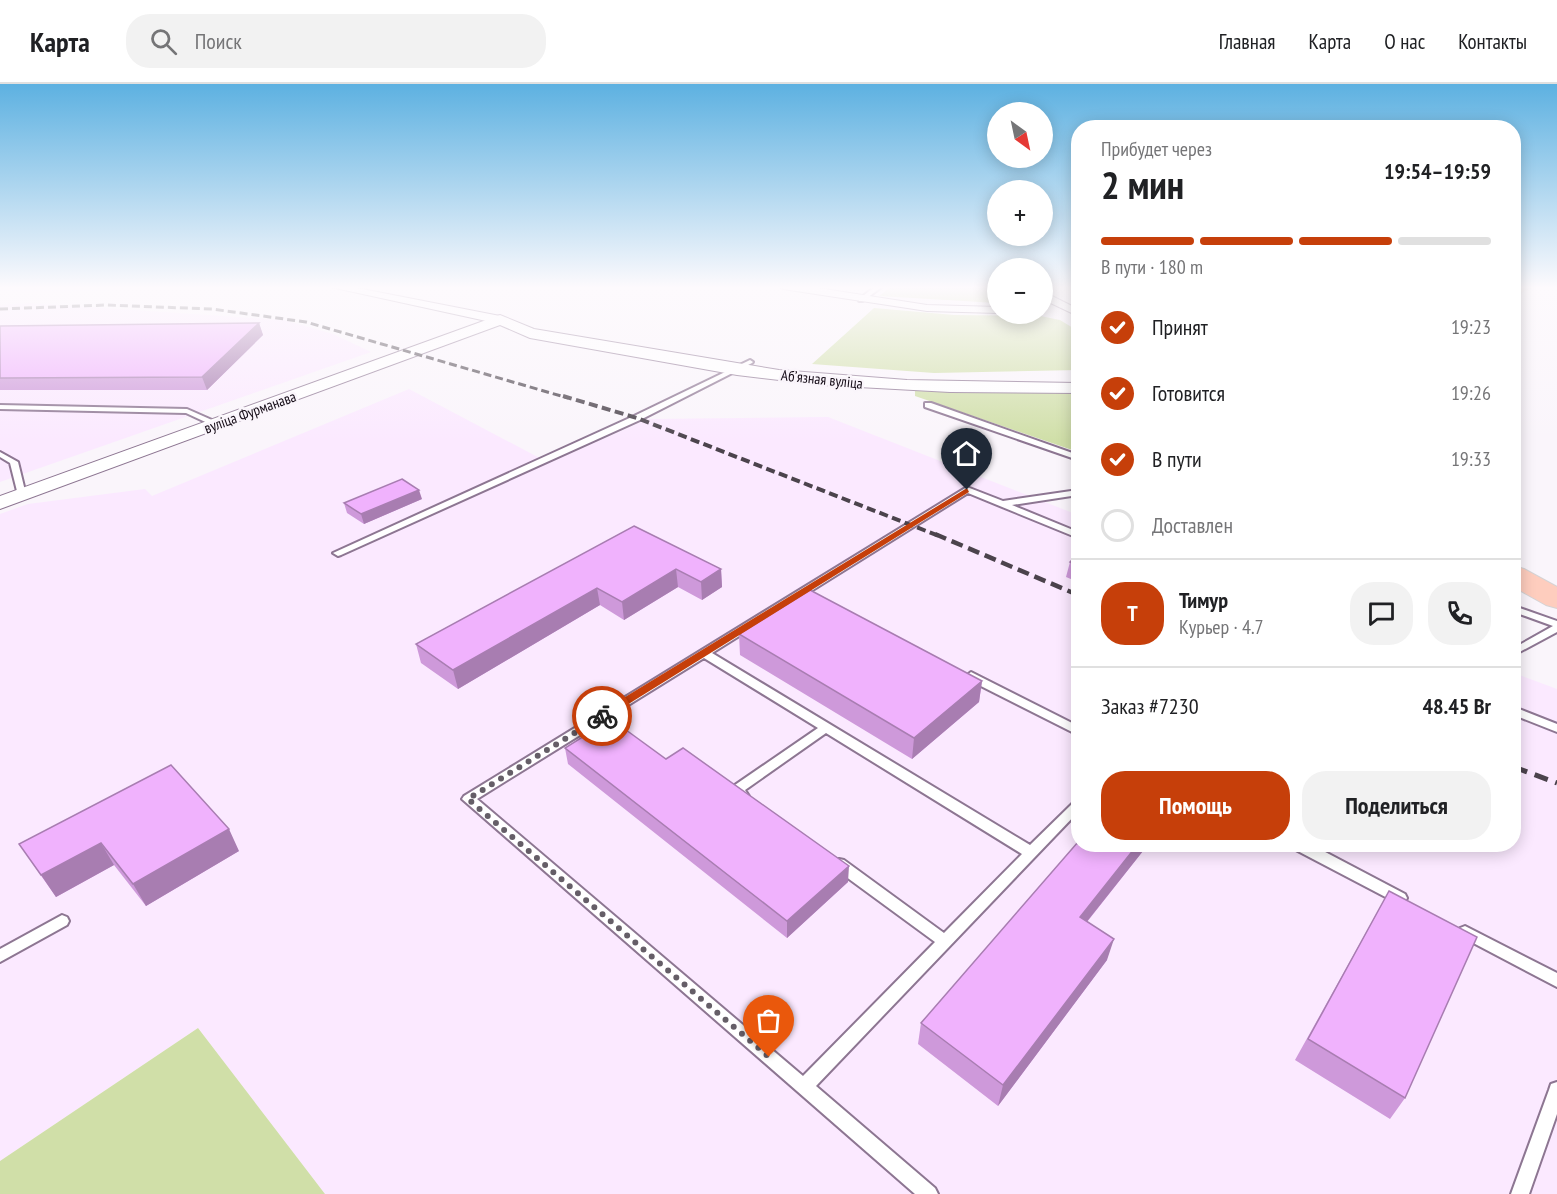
<!DOCTYPE html>
<html lang="ru">
<head>
<meta charset="utf-8">
<style>
  body { margin:0; font-family:"PT Sans Narrow",sans-serif; background:#f2f2f2; color:#202124; height:100vh; display:flex; flex-direction:column; font-size:22px; white-space:nowrap }
  * { box-sizing:border-box; margin:0 }
  p { font-size:20px; color:#757577 }
  .icon { flex:none; width:33px; height:33px; fill:none; stroke:currentColor; stroke-width:2; stroke-linecap:round; stroke-linejoin:round }
  .map { position:relative; flex:1; overflow:hidden }
  .sheet { position:absolute; left:1071px; top:36px; width:450px; height:732px; display:flex; flex-direction:column; background:#fff; border-radius:24px; box-shadow:0 3px 15px #0003 }
  .sheet>* { flex:none }
  .needle { width:39px; rotate:147deg }
  .fabs { position:absolute; left:987px; top:18px; display:grid; gap:12px }
  .fabs a { display:grid; place-items:center; width:66px; height:66px; border-radius:50%; background:#fff; box-shadow:0 3px 15px #0003; font-size:30px }
  .pin { position:absolute; display:grid; place-items:center; width:51px; height:51px; color:#fff; margin:-62px -26px; border-radius:50% 50% 50% 0; rotate:-45deg; box-shadow:0 0 6px #0007 }
  .pin .icon { rotate:45deg }
  .courier { position:absolute; display:grid; place-items:center; width:60px; height:60px; margin:-30px; border:4px solid #c63f0a; border-radius:50%; background:#fff; color:#222; box-shadow:0 2px 8px #0007 }
  .summary em { font-style:normal; font-weight:800 }
  .summary div { display:flex; flex-direction:column-reverse }
  .summary { display:flex; align-items:center; justify-content:space-between; height:102px; padding:0 30px }
  h1 { font-size:39px; font-weight:800; line-height:45px }
  .bar { display:grid; grid-template-columns:repeat(4,1fr); gap:9px 6px; align-content:center; height:72px; padding:0 30px }
  .bar i { height:8px; border-radius:4px; background:#e0e0e0 }
  .bar .on { background:#c63f0a }
  .bar p { grid-column:span 4 }
  .line { display:flex; align-items:center; gap:15px; padding:0 30px; border-top:2px solid #e0e0e0 }
  .line div { flex:1 }
  .round { display:grid; place-items:center; flex:none; width:63px; height:63px; border-radius:24px; background:#f2f2f2 }
  ol { padding:0 30px; list-style:none }
  li { display:flex; align-items:center; gap:18px; height:66px }
  li p { margin-inline-start:auto }
  li .icon { padding:6px; border-radius:50%; background:#c63f0a; color:#fff; stroke-width:4 }
  li:last-child { color:#757577 }
  li i { width:33px; height:33px; border:3px solid #e0e0e0; border-radius:50% }
  .cta { display:flex; gap:12px; margin-top:auto; padding:12px 30px }
  .cta a { flex:1; height:69px; border-radius:24px; background:#c63f0a; color:#fff; font-size:24px; font-weight:800; line-height:69px; text-align:center }
  .cta a+a { background:#f2f2f2; color:#202124 }
  header { display:flex; align-items:center; gap:36px; box-sizing:border-box; height:84px; padding:0 30px; background:#fff; border-bottom:2px solid #e0e0e0 }
  header strong { font-size:28px }
  nav { display:flex; gap:33px; margin-inline-start:auto; font-size:21px }
  .search { width:420px; height:54px; background:#f2f2f2; display:flex; align-items:center; gap:15px; box-sizing:border-box; padding:0 21px; border-radius:24px; color:#757577; font-size:22px }
  .map>svg:first-child { display:block }
  .built { fill:#fbe9ff }
  .green { fill:#d0dfa8 }
  .lines { fill:none; stroke-linecap:round; stroke-linejoin:round }
  .service-casing { stroke:#8d7692; stroke-width:4 }
  .minor-casing { stroke:#8d7692; stroke-width:2 }
  .tertiary-casing { stroke:#8d7692; stroke-width:2 }
  .primary-casing { stroke:#d5d3d5; stroke-width:2 }
  .service { fill:#fff; fill-rule:evenodd }
  .minor { fill:#fff; fill-rule:evenodd }
  .tertiary { fill:#fff; fill-rule:evenodd }
  .primary { fill:#fecdbe; fill-rule:evenodd }
  .rail-far3 { stroke:#4b434c; stroke-width:3; stroke-dasharray:8 4; stroke-linecap:butt }
  .rail-far2 { stroke:#4b434c; stroke-width:4; stroke-dasharray:9 4.5; stroke-linecap:butt }
  .rail-far1 { stroke:#4b434c; stroke-width:4.5; stroke-dasharray:12 6; stroke-linecap:butt }
  .rail { stroke:#4b434c; stroke-width:5; stroke-dasharray:14 8; stroke-linecap:butt }
  .wall { fill:#ce99da }
  .shaded-wall { fill:#a87db1 }
  .building { fill:#f0b2fd; stroke:#a87db1; stroke-width:1.5 }
  .route { fill:#c63f0a }
  .done { stroke:#655e67; stroke-width:6; stroke-dasharray:0 10.8 }
  .labels { text-anchor:middle; dominant-baseline:central; stroke-width:5; stroke-linejoin:round; paint-order:stroke }
  .far-street-label { font-size:15px; fill:#150c17; stroke:#faf5fb }
</style>
</head>
<body>
<header>
<strong>Карта</strong>
<div class="search"><svg class="icon" aria-label="search" viewBox="0 0 24 24"><circle cx="10" cy="10" r="6"/><path d="M15 15l6 6"/></svg>Поиск</div>
<nav><a>Главная</a><a>Карта</a><a>О нас</a><a>Контакты</a></nav>
</header>
<div class="map">
<svg width="1557" height="1110" viewBox="0 0 1557 1110">
  <rect width="100%" height="100%" fill="#faf5fb"/>
  <!-- built -->
  <path class="built" d="M0,202H154L146,205L40,209L0,207Z
    M30,219L284,236L333,250L371,268L0,398V221Z
    M409,305L549,379L648,335L828,333L1078,431V760H1514V589L1557,605V1110H325L198,944L0,1077V430L28,420L145,405L152,412Z"/>
  <!-- green -->
  <path class="green" d="M892,202H997V219L879,212Z
    M874,224L954,231L1040,232L1060,236L1078,247V286L934,289L812,280Z
    M915,307L1078,309V368L915,312Z
    M198,944L325,1110H0V1077Z"/>
  <g class="lines">
    <defs>
      <path id="service" d="M876,202H883L863,217H859V215Z
        M750,276L753,278L752,279L640,336L341,471L338,472L333,469L634,332Z
        M925,319H931L1078,371V376L925,323Z
        M0,321L187,325L221,340L214,342L186,329L0,325Z
        M0,368L18,378L26,411L25,413L22,414L18,411L10,379L0,373Z
        M967,403L1003,417L1078,406V411L1012,421L1078,448V454L968,409L712,569L1030,761L1074,718L1078,716V728L816,1002L935,1104L938,1110H915L462,715L464,712ZM704,574L818,644L732,703L730,706C734,713 740,718 747,715L749,712L745,706L826,649L1022,770L944,849L844,776L839,775L834,776L832,780L834,784L935,858L803,992L477,715Z
        M1514,522L1557,537V548L1514,571V564L1553,542L1514,528Z
        M971,588L1078,642V651L967,595L966,592Z
        M1514,623L1557,640V648L1514,631Z
        M1291,760H1310L1405,810L1407,814L1405,818L1400,820L1395,818L1292,764Z
        M62,831L67,833L69,837L67,841L0,878V865Z
        M1465,842L1557,889V903L1460,852L1458,848L1460,844Z
        M1557,998V1030L1529,1110H1511L1549,1006L1551,1000Z"/>
      <path id="minor" d="M326,202H347L500,232L506,236L500,240Z
        M778,202H805L927,221L998,223V229L927,227L783,205Z
        M1042,207L1078,225V232L1042,215Z"/>
      <path id="tertiary" d="M500,231L534,245L779,286L907,296L1078,299V309L950,308L822,301L737,291L530,254L500,241L0,425V412Z"/>
      <path id="primary" d="M1514,202H1533L1514,212Z
        M1514,482L1524,485L1557,503V524L1546,521L1514,503Z"/>
    </defs>
    <!-- service casing -->
    <use href="#service" class="service-casing"/>
    <!-- minor casing -->
    <use href="#minor" class="minor-casing"/>
    <!-- tertiary casing -->
    <use href="#tertiary" class="tertiary-casing"/>
    <!-- primary casing -->
    <use href="#primary" class="primary-casing"/>
    <!-- service -->
    <use href="#service" class="service"/>
    <!-- minor -->
    <use href="#minor" class="minor"/>
    <!-- tertiary -->
    <use href="#tertiary" class="tertiary"/>
    <!-- primary -->
    <use href="#primary" class="primary"/>
    <!-- rail-far3 -->
    <path class="rail-far3" d="M0,225L106,221L212,225L306,238L568,314"/>
    <!-- rail-far2 -->
    <path class="rail-far2" d="M563,312L637,334L939,452"/>
    <!-- rail-far1 -->
    <path class="rail-far1" d="M935,450L1078,511"/>
    <!-- rail -->
    <path class="rail" d="M1514,683L1557,699"/>
  </g>
  <!-- wall -->
  <path class="wall" d="M703,202H720L716,204Z
    M259,239L263,251L207,306H0V242Z
    M422,415L364,440L347,429L344,419Z
    M634,442L721,485L722,503L702,516L678,503L624,536L600,521L458,605L421,579L416,560Z
    M1078,470V498L1066,493L1070,478Z
    M739,550L982,597L979,618L912,675L740,571Z
    M565,664L848,798L787,854L568,680Z
    M19,760L239,767L146,822L114,781L56,813Z
    M1143,767L1087,838L1107,876L998,1022L918,960L921,939Z
    M1389,807L1405,1014L1390,1035L1295,976Z"/>
  <!-- shaded-wall -->
  <path class="shaded-wall" d="M259,239L263,251L207,306L202,293Z
    M419,406L422,415L364,440L361,430Z
    M676,485L678,503L624,536L622,518Z
    M721,485L722,503L702,516L701,498Z
    M597,504L600,521L458,605L453,586Z
    M982,597L979,618L912,675L914,654Z
    M229,745L239,767L146,822L133,800Z
    M101,759L114,781L56,813L41,791Z
    M1138,760H1145L1143,767L1073,855L1080,833Z
    M849,782L848,798L787,854V837Z
    M1114,855L1107,876L998,1022L1003,1001Z"/>
  <!-- building -->
  <path class="building" d="M259,239L202,293L0,294V242Z
    M402,395L419,406L361,430L344,419Z
    M634,442L721,485L701,498L676,485L622,518L597,504L453,586L416,560Z
    M1078,470V482L1070,478Z
    M810,506L982,597L914,654L739,550Z
    M611,635L666,675L683,664L849,782L787,837L565,664Z
    M171,681L229,745L133,800L101,759L41,791L19,760Z
    M1078,758V760H1138L1080,833L1114,855L1003,1001L921,939Z
    M1389,807L1477,853L1405,1014L1308,955Z"/>
  <!-- sky -->
  <linearGradient id="sky" x2="0" y2="1"><stop stop-color="#5db1e1"/><stop offset="0.57" stop-color="#fdfafd"/><stop offset="1" stop-color="#fdfafd" stop-opacity="0"/></linearGradient>
  <rect width="1557" height="357" fill="url(#sky)"/>
  <!-- route -->
  <path class="route" d="M967,404L969,408L606,634H599V629Z"/>
  <g class="lines">
    <!-- done -->
    <path class="done" d="M602,632L468,715L769,973"/>
  </g>
  <g class="labels">
    <!-- far-street labels -->
    <g class="far-street-label">
      <text transform="translate(822 295) rotate(6)">Абʼязная вуліца</text>
      <text transform="translate(250 328) rotate(-20)">вуліца Фурманава</text>
    </g>
  </g>
</svg>
<div class="fabs">
<a><svg class="needle" viewBox="-14 -14 28 28"><path d="M0-13l5 13h-10z" fill="#e53935"/><path d="M0 13l5-13h-10z" fill="#757577"/></svg></a>
<a>+</a>
<a>−</a>
</div>
<div class="pin" style="left:769px;top:973px;background:#ea580c"><svg class="icon" aria-label="bag" viewBox="0 0 24 24"><path d="M5 8h14l-1 12H6zM9 8a3 3 0 0 1 6 0"/></svg></div>
<div class="pin" style="left:967px;top:406px;background:#1f2937"><svg class="icon" aria-label="home" viewBox="0 0 24 24"><path d="M3 11l9-7 9 7M6 9v11h12V9"/></svg></div>
<div class="courier" style="left:602px;top:632px"><svg class="icon" aria-label="bike" viewBox="0 0 24 24"><circle cx="6" cy="16" r="4"/><circle cx="18" cy="16" r="4"/><path d="M6 16l4-8h5l3 8M10 8l3 8H6M13 5h3"/></svg></div>
<section class="sheet">
<div class="summary"><div><h1>2 мин</h1><p>Прибудет через</p></div><em>19:54–19:59</em></div>
<div class="bar"><i class="on"></i><i class="on"></i><i class="on"></i><i></i><p>В пути · 180 m</p></div>
<ol>
<li><svg class="icon" aria-label="check" viewBox="0 0 24 24"><path d="M5 12l5 5 9-10"/></svg>Принят<p>19:23</p></li>
<li><svg class="icon" aria-label="check" viewBox="0 0 24 24"><path d="M5 12l5 5 9-10"/></svg>Готовится<p>19:26</p></li>
<li><svg class="icon" aria-label="check" viewBox="0 0 24 24"><path d="M5 12l5 5 9-10"/></svg>В пути<p>19:33</p></li>
<li><i></i>Доставлен</li>
</ol>
<div class="line" style="height:108px"><b class="round" style="background:#c63f0a;color:#fff">Т</b><div><b>Тимур</b><p>Курьер · 4.7</p></div><a class="round"><svg class="icon" aria-label="chat" viewBox="0 0 24 24"><path d="M4 5h16v11H9l-5 4z"/></svg></a><a class="round"><svg class="icon" aria-label="phone" viewBox="0 0 24 24"><path d="M5 4h4l2 5-3 2q2 4 5 5l2-3 5 2v4C11 20 4 13 5 4z"/></svg></a></div>
<div class="line" style="height:78px"><div>Заказ #7230</div><b>48.45 Br</b></div>
<div class="cta"><a>Помощь</a><a>Поделиться</a></div>
</section>
</div>
</body>
</html>
